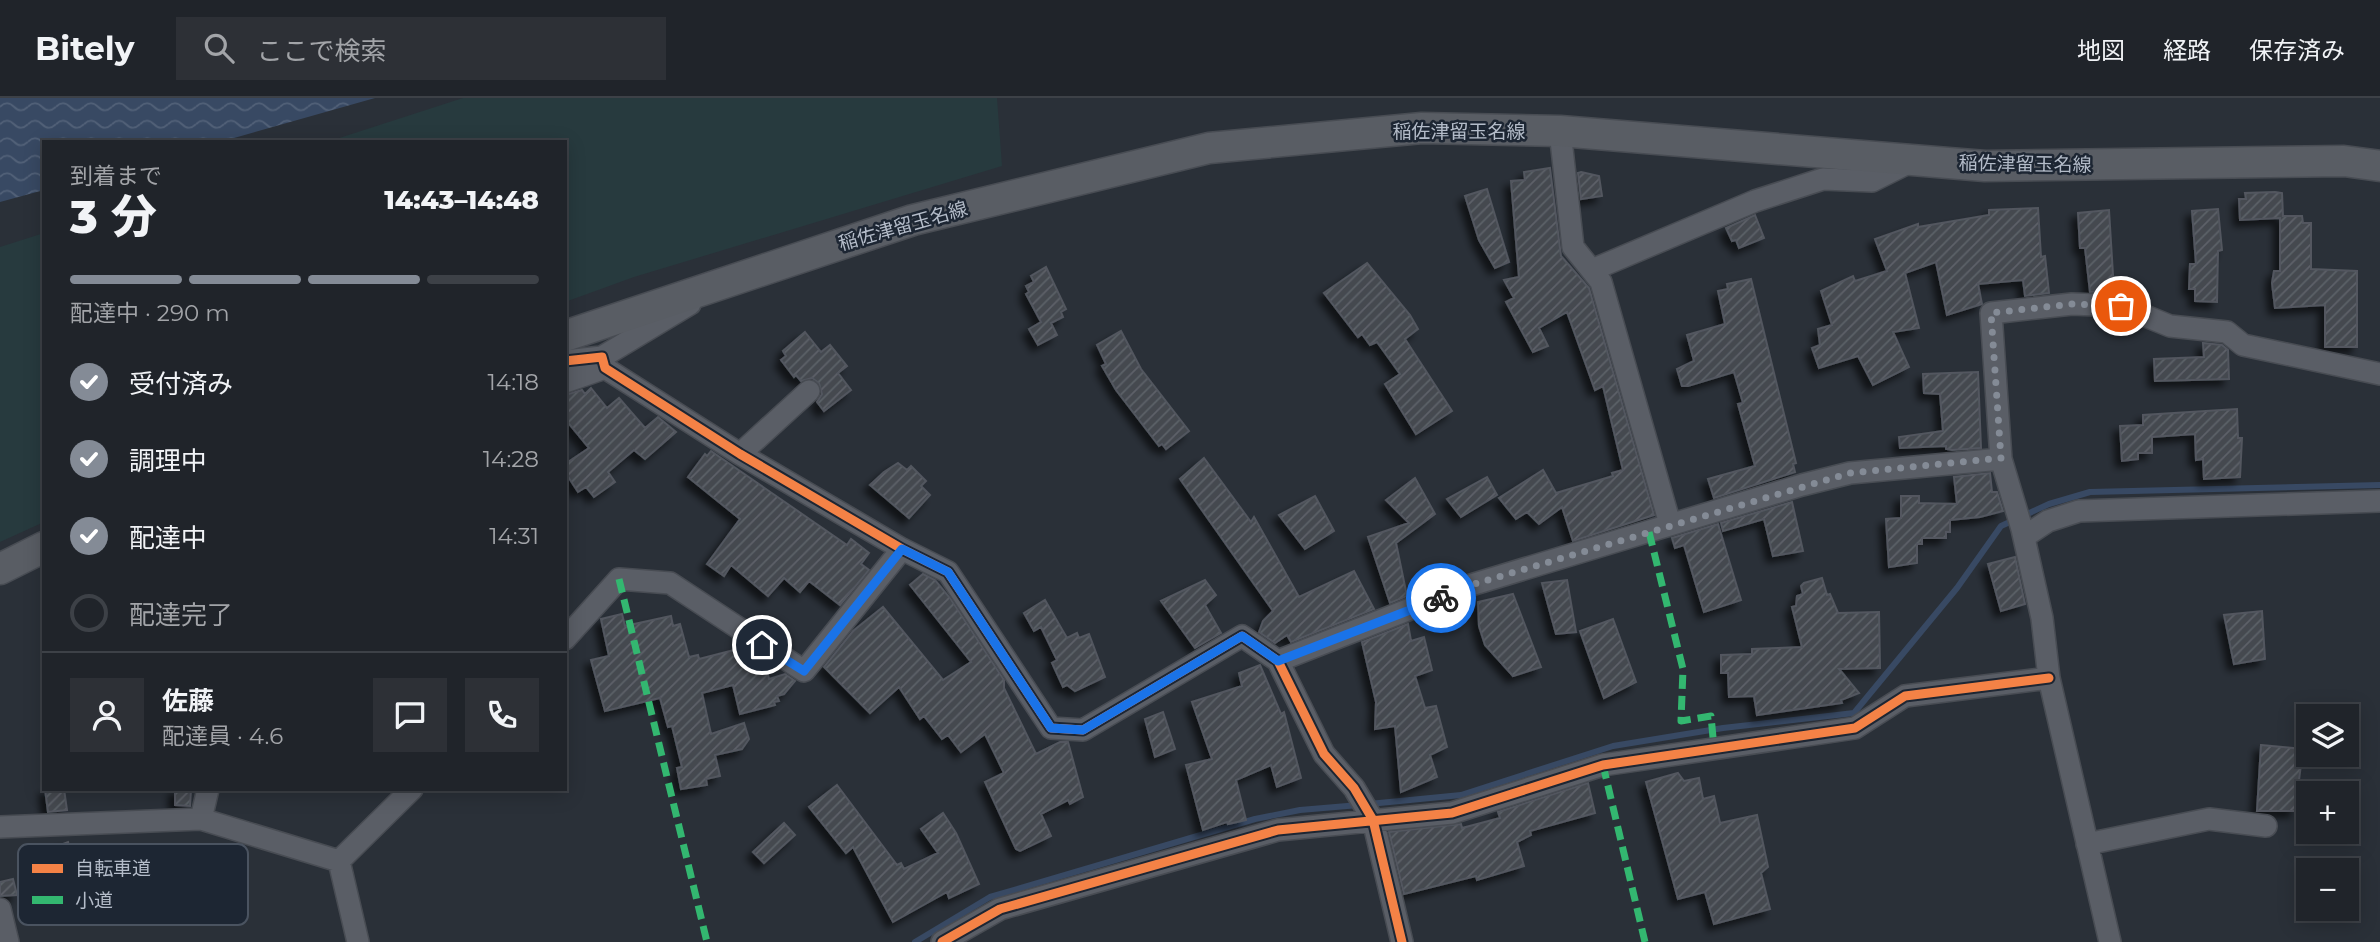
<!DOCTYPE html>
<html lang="ja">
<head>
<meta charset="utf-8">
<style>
  body { margin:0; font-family:Montserrat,"Noto Sans JP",sans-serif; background:#2d3036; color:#f1f3f6; height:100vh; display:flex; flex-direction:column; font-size:26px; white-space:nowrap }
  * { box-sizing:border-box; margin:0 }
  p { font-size:23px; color:#a2a4a8 }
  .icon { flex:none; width:38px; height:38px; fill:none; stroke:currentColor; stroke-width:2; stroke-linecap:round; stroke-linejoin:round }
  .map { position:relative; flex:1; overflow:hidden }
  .sheet { position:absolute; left:42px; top:42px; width:525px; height:651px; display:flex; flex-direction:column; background:#20242a; border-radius:0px; box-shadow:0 4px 18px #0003,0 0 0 2px #3d4147 }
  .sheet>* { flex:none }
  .controls { position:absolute; left:2296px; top:606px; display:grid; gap:14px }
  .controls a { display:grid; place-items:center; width:63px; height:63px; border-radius:0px; background:#20242a; box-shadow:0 4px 18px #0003,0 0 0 2px #3d4147; font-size:35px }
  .pin { position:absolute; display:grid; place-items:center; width:60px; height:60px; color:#fff; margin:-30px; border:4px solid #fff; border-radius:50%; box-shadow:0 2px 7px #0007 }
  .courier { position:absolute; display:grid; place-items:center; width:70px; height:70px; margin:-35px; border:5px solid #1a73e8; border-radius:50%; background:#fff; color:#222; box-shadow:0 2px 9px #0007 }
  .head em { font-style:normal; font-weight:800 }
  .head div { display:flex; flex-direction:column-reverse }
  .head { display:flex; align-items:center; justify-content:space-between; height:119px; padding:0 28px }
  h1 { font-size:46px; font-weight:800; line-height:52px }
  .bar { display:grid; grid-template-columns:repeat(4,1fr); gap:10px 7px; align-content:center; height:84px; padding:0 28px }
  .bar i { height:9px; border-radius:5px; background:#3d4147 }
  .bar .current { background:#848b96 }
  .bar p { grid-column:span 4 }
  .line { display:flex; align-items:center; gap:18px; padding:0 28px; border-top:2px solid #3d4147 }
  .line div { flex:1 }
  .round { display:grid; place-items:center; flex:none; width:74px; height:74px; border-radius:0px; background:#2d3036 }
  ol { padding:0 28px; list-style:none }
  li { display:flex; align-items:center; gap:21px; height:77px }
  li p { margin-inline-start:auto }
  li .icon { padding:7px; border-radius:50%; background:#848b96; color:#fff; stroke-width:4 }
  li:last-child { color:#a2a4a8 }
  li i { width:38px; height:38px; border:4px solid #3d4147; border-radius:50% }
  header { display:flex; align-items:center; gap:42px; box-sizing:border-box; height:98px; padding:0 35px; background:#20242a; border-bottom:2px solid #3d4147 }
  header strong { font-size:33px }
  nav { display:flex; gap:38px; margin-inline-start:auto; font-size:24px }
  .search { width:490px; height:63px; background:#2d3036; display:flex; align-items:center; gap:18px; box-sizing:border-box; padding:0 24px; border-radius:0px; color:#a2a4a8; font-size:26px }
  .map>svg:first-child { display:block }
  .park { fill:#273a3e }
  .water { fill:url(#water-waves) }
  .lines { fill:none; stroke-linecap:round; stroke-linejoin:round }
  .stream { stroke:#384963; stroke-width:6 }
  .building { fill:url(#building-hatch); stroke:#52575f; stroke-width:2; filter:url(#shadow) }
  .street-casing { stroke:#484c53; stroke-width:24 }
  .secondary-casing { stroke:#484c53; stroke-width:33 }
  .street { stroke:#5a5e66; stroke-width:21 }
  .secondary { stroke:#595d64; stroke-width:30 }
  .quiet { stroke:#33b770; stroke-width:7; stroke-dasharray:14 7; stroke-linecap:butt }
  .cycleway-casing { stroke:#1d2633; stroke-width:13 }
  .cycleway { stroke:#f48246; stroke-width:9 }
  .done { stroke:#848b96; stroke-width:7; stroke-dasharray:0 12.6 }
  .route { stroke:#1a73e8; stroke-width:9 }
  .labels { text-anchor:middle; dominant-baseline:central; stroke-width:5; stroke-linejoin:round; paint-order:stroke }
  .street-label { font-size:19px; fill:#b4bcc9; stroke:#1d2633 }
  .key { fill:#1d2633; stroke:#4a5360; stroke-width:2 }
  .key-label { font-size:19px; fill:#b4bcc9 }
</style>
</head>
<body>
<header>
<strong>Bitely</strong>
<div class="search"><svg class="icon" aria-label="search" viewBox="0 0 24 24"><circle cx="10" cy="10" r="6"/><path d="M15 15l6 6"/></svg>ここで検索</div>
<nav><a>地図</a><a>経路</a><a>保存済み</a></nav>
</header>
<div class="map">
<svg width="2380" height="844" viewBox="0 0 2380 844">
  <defs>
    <pattern id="water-waves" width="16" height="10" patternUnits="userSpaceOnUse" patternTransform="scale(1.75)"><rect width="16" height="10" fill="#384963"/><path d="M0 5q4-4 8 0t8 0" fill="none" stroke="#526178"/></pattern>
    <pattern id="building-hatch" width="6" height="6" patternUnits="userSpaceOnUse" patternTransform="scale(1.75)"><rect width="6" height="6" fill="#444950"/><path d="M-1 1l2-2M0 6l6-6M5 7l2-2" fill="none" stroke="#5d6168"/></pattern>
    <filter id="shadow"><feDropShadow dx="-6" dy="6" stdDeviation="3.5" flood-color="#0009"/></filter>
  </defs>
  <rect width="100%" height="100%" fill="#2a3038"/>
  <!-- park -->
  <path class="park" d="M463,0H997L1002,68L634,179L565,204V44H327Z
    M44,135V424L0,444V149Z"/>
  <!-- water -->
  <path class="water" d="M0,0H375L220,44H44V92L0,104Z"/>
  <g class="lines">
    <!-- stream -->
    <path class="stream" d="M1369,706L1461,697L1613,648L1723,630L1854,615L1957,490L2001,428L2049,406L2090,394L2380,387
      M915,844L990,799L1255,721L1300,712L1359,707"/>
  </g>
  <!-- building -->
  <path class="building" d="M1550,70L1561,158L1589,190L1654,417L1573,443L1562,409L1539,426L1527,414L1516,421L1499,400L1543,372L1556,395L1613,378L1612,375L1623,372L1603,288L1595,292L1567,214L1539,230L1548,248L1533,254L1506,204L1514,200L1504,182L1519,179L1511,83L1525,82L1524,74Z
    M1581,74L1599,78L1602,98L1581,101L1578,75Z
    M1487,91L1509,164L1495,170L1479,142L1465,98Z
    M2275,94L2282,95L2283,118H2302L2303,125H2311V171L2357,173V249H2325V207L2275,210L2272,185L2274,173H2280V120L2240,122L2239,101H2246L2245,95Z
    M2038,110L2041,159L2045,158L2049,195L2025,198L2023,182L1978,186L1982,206L1947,217L1936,164L1905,175L1919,230L1893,234L1909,269L1873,287L1858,258L1819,270L1812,250L1820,247L1818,231L1832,227L1821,193L1853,178L1855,183L1887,173L1875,141L1918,126V129L1989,117V112Z
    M2218,111L2222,152L2218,153L2217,204L2195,203V191H2189L2190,166H2196L2192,113Z
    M2109,112L2114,193L2090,194L2085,150H2080L2078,115Z
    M1755,117L1764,140L1739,150L1736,142L1732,143L1726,130Z
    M1367,165L1410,217L1418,231L1405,241L1452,313L1416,336L1385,286L1400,276L1377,244L1370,247L1362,236L1358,239L1324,195Z
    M1046,169L1066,211L1061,214L1063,219L1051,225L1057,237L1038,247L1029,231L1041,224L1026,196L1029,194L1026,188L1034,184L1031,178Z
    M1751,181L1796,365L1793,366L1795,374L1714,400L1708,381L1755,368L1738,306L1743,305L1734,274L1688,288H1682L1677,271L1694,263L1687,237L1725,226L1718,193L1728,191L1727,186Z
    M1121,233L1141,271L1189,333L1166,351L1162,346L1159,348L1116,292L1102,268L1106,266L1097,247Z
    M805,234L821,254L830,247L847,268L838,275L851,292L824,313L817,304L822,296L819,285L812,280L801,283L796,277L794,279L781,262L786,258L783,253Z
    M2203,245L2222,247L2228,252L2229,281L2155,283L2154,261L2204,259Z
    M1978,274L1981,350L1952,352L1946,351V348L1900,350L1899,339L1943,333L1940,296L1924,295L1923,276Z
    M591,290L607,310L619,300L645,330L658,319L676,334L645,361L634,352L608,374L615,384L594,399L586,389L578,394L565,374V366L589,350L565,321V297L582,292L585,296Z
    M2237,311L2238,340H2242L2240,379L2204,381L2203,361L2196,362L2195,336L2152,339V355H2138V361L2122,363L2120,328L2143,327V317Z
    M711,353L847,447L851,441L869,455L861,466L869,472L840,507L809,483L800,494L784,480L768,498L731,467L724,478L707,466L740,421L688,379L705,356L707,358Z
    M1204,360L1251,424L1254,419L1299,499L1354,473L1374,511L1291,544L1287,537L1275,545L1259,534L1263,523L1273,513L1180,381Z
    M898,365L907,372L911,368L926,383L921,388L930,397L909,420L870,387L884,374Z
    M1990,375L1992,394H1997L2003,413L1980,419L1950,422V434H1946V440H1922V446H1917V465L1889,469L1886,421L1901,420V398H1919V405L1957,406L1954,379Z
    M1487,379L1497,397L1461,419L1447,401Z
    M1415,380L1435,416L1396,445L1407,498L1390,505L1368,439L1409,425L1386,402Z
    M1315,398L1334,433L1305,451L1279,417Z
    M1792,404L1803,453L1773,458L1764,421L1723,433L1721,425Z
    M1718,426L1741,502L1704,514L1684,447L1675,450L1672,440Z
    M2015,459L2025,506L2001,513L1988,466Z
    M923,476L935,482L950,500L1004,582V590L1036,656L1060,644H1068L1083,699L1070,706L1068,702L1041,716L1051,738L1020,753L1016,751L985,684L1004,675L985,636L961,654L948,637L942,641L924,618L920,621L899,589L870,615L824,569L853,533L883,509L943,582L971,564L910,487Z
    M1822,480L1827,497L1830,496L1838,515L1879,514L1880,570L1839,571L1859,595L1841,602L1842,605L1757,617L1754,598L1729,599L1728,575H1721V557L1752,556V551L1802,549L1792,509L1796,508L1797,498L1803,496L1801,488L1804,485Z
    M1205,482L1216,497L1205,507L1221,535L1195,550L1161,503Z
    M1567,482L1576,534L1556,536L1542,485Z
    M1513,496L1541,569L1513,578L1485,547L1479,528L1478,504Z
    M1045,502L1067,540L1077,535L1079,540L1089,536L1105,579L1075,593L1067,587L1063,589L1052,565L1057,562L1041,529L1034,533L1024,515Z
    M2262,513L2265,561L2234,566L2224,517Z
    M622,516L625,528L671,518L673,528L680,526L689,559L698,557L699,561L738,551L741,563L757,559L760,568L765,566L769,581L785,576L795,583L784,596L777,598L779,603L774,604L775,607L740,616L733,587L702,595L711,636L744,625L749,641L742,651L715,657L720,678L706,681L707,687L681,691L677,670L682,669L672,628L668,629L660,600L605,613L591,562L609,558L601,521Z
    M1613,521L1636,584L1604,600L1580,533Z
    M1408,526L1411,543L1424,539L1432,572L1415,578L1425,610L1436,608L1447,649L1430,657L1437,679L1401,694L1395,628L1375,631L1376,604L1362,544Z
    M1260,567L1281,616L1284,614L1301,680L1277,689L1271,667L1236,682L1246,722L1228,726L1227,724L1203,732L1186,667L1212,661L1192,604L1242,588L1239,575Z
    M1163,614L1175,651L1155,659L1145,621Z
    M2261,647L2303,651L2295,713H2257Z
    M1678,675L1684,683L1699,680L1703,701L1714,698L1720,725L1757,717L1768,769L1761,775L1770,811L1714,826L1705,794L1678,801L1646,684Z
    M1588,685L1595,715L1530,733L1531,737L1517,744L1524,768L1477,782L1476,778L1404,796L1389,734L1461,726L1462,730L1500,720L1498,714Z
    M837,687L897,767L901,765L904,771L938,755L921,731L943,715L956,735L979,786L949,800L947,794L893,824L853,749L846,755L809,709Z
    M45,691H64L67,712L48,714Z
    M175,691L191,692L190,708L175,707Z
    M784,725L795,737L764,765L753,754Z
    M68,744L81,806L61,811L59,802L53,801L44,770L48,769L44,753Z
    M13,781L17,797L0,798V784Z"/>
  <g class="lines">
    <defs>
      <path id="street" d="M1560,33L1573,149L1601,184L1670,426
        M1592,172L1755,103L1823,81L1872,83L1914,62
        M602,259L690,206
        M565,263L602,259L605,270L740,356L902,451L948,474L1051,630L1083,632L1242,538L1278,563L1324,656L1354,690L1373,722L1402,844
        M565,284L605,270
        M740,356L809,293
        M2024,439L2048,423L2079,413L2380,403
        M565,541L619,481L670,485L804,573L902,451
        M1278,563L1471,487L1802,387L1850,375L2001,361
        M201,721L208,691
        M0,729L201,721L339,763
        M2087,746L2209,721L2266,728
        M339,763L412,691
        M339,763L358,844
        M0,811L8,844
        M942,844L1000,811L1278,732L1452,715L1603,667L1855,630L1905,598L2049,580
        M2110,844L2049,580L2042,520L2022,431L2001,361L1991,215L2072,206L2121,208L2170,228L2227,234L2243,247L2380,276"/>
      <path id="secondary" d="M565,238L913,122L1209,50L1422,30L1560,33L1985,68L2344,63L2380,68
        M0,471L44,449"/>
    </defs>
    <!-- street casing -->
    <use href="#street" class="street-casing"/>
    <!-- secondary casing -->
    <use href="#secondary" class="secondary-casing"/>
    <!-- street -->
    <use href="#street" class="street"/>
    <!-- secondary -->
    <use href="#secondary" class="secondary"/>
    <!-- quiet -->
    <path class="quiet" d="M1649,434L1683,571L1681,623L1711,618L1714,650
      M619,481L707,844
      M1603,667L1645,844"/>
    <defs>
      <path id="cycleway" d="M565,263L602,259L605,270L740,356L902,451L948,474L1051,630L1083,632L1242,538L1278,563L1324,656L1354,690L1373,722L1402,844
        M942,844L1000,811L1278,732L1452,715L1603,667L1855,630L1905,598L2049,580"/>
    </defs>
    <!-- cycleway casing -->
    <use href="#cycleway" class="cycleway-casing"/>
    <!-- cycleway -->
    <use href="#cycleway" class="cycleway"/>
  </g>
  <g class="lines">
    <!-- done -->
    <path class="done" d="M1441,500L1471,487L1850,375L2001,360L1991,215L2072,206L2121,208"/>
    <!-- route -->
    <path class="route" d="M762,547L804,573L902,451L948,474L1051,630L1083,632L1242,538L1278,563L1441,500"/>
  </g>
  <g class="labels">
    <!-- street labels -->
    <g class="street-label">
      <text x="1459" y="33">稲佐津留玉名線</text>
      <text transform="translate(2025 66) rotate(1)">稲佐津留玉名線</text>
      <text transform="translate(903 128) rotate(-16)">稲佐津留玉名線</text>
    </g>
  </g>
  <!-- legend -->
  <rect x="18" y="746" width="230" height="81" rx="10" class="key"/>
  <rect x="32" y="766" width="31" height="9" fill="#f48246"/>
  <rect x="32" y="798" width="31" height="8" fill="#33b770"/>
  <g class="key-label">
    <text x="75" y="777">自転車道</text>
    <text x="75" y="809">小道</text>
  </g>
</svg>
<div class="controls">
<a><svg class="icon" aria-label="layers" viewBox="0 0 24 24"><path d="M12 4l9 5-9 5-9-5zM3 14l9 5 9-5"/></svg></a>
<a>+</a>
<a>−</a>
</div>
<div class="pin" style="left:2121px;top:208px;background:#ea580c"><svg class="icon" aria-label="bag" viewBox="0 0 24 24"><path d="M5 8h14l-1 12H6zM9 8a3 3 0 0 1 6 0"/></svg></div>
<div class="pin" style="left:762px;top:547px;background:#1f2937"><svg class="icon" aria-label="home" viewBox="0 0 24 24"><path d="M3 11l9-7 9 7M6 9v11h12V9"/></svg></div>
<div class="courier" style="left:1441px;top:500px"><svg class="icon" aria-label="bike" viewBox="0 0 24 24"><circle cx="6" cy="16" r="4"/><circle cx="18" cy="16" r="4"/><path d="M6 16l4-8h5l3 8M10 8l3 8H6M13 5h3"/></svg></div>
<section class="sheet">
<div class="head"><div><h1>3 分</h1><p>到着まで</p></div><em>14:43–14:48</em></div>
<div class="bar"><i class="current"></i><i class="current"></i><i class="current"></i><i></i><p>配達中 · 290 m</p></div>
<ol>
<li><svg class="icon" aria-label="check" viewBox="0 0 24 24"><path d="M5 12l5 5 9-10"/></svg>受付済み<p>14:18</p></li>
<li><svg class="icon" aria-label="check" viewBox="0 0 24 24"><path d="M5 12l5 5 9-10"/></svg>調理中<p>14:28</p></li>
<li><svg class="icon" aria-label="check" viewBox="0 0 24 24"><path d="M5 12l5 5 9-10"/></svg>配達中<p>14:31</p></li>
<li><i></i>配達完了</li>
</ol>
<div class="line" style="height:126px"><a class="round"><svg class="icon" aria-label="person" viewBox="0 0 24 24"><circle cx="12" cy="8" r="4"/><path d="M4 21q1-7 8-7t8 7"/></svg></a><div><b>佐藤</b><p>配達員 · 4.6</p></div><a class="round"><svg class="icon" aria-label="chat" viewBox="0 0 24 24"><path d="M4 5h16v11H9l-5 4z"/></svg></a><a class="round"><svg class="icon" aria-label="phone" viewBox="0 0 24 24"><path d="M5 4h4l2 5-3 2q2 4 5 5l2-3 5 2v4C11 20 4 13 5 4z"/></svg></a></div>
</section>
</div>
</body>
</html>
